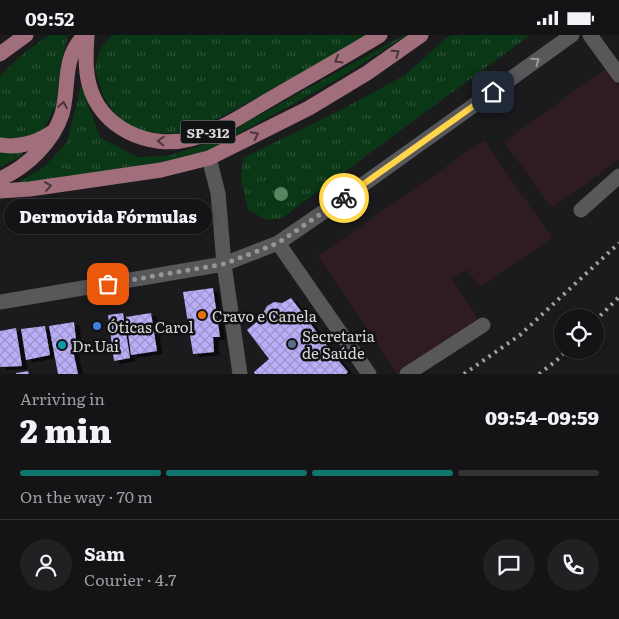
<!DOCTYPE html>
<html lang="en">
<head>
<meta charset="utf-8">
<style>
  body { margin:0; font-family:Literata,serif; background:#212123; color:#f1f3f6; height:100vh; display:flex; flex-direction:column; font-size:19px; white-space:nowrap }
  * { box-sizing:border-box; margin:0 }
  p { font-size:16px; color:#9d9ea1 }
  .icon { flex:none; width:28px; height:28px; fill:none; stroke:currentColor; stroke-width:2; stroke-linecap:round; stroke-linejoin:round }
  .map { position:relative; height:339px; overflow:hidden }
  .drawer { display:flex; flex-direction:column; background:#141416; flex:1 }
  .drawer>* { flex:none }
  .fabs { position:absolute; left:554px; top:274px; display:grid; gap:10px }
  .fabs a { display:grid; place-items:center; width:50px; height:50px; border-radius:50%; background:#141416; box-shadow:0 2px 8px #0003,0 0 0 1px #333335; font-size:25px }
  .pin { position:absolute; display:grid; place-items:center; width:42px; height:42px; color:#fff; margin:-21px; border-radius:10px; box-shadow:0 2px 8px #0006 }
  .courier { position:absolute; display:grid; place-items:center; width:50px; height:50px; margin:-25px; border:4px solid #ffd54a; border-radius:50%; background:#fff; color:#222; box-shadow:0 1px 6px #0007 }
  .bubble { position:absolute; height:35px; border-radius:18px; background:#141416; box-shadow:0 2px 8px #0003,0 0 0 1px #333335; font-size:16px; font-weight:800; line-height:35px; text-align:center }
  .summary em { font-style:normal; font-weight:800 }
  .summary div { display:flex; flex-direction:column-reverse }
  .summary { display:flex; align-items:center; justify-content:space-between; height:85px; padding:0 20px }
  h1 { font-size:32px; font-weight:800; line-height:38px }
  .bar { display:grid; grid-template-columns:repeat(4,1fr); gap:8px 5px; align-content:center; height:60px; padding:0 20px }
  .bar i { height:6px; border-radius:4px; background:#333335 }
  .bar .current { background:#0f766e }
  .bar p { grid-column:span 4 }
  .line { display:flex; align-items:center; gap:12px; padding:0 20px; border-top:1px solid #333335 }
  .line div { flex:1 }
  .round { display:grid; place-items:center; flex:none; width:52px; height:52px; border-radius:26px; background:#212123 }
  .status { display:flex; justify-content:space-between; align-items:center; height:35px; padding:0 25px; background:#141416; direction:ltr }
  .status svg { height:14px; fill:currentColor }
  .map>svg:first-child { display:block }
  .medical { fill:#2e1c22 }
  .grass { fill:url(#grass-tufts) }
  .building { fill:url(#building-cross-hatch); filter:url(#shadow) }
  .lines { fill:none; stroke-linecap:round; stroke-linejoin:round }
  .minor { stroke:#58575a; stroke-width:15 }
  .major { stroke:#a16e7b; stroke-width:15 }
  .rail { stroke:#a2a1a3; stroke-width:4; stroke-dasharray:2.5 5; stroke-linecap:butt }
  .tree { fill:#56875f }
  .oneway { stroke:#4b363d }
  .oneway2 { stroke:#9e9da0 }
  .done { stroke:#969597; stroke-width:5; stroke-dasharray:0 9 }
  .route { stroke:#ffd54a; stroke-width:6 }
  .food-dot { fill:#e8710a; stroke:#121114; stroke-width:2 }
  .shop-dot { fill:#3f7fe0; stroke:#121114; stroke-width:2 }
  .service-dot { fill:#5c6f8a; stroke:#121114; stroke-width:2 }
  .culture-dot { fill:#0f9aa8; stroke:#121114; stroke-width:2 }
  .labels { text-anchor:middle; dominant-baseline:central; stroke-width:5; stroke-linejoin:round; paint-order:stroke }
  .shield { fill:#121114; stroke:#9d9c9e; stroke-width:1 }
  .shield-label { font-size:14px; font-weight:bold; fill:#d8d7d9 }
  .poi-label { font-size:15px; fill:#d8d7d9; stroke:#121114; text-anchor:start }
</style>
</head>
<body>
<div class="status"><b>09:52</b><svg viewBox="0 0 49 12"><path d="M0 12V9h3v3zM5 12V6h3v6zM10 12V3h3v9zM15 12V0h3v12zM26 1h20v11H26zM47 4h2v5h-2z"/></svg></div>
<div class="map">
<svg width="619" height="339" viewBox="0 0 619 339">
  <defs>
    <pattern id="grass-tufts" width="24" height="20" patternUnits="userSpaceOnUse" patternTransform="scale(1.25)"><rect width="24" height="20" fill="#0a3715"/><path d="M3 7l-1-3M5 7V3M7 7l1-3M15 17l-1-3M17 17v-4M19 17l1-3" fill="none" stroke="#2d5336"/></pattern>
    <pattern id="building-cross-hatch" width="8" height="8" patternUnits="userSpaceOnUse" patternTransform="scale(1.25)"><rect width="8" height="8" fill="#b9aef8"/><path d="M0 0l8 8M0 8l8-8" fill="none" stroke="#9b92ca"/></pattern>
    <filter id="shadow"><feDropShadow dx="5.5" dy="3" stdDeviation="0" flood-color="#0009"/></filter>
  </defs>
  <rect width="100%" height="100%" fill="#1b1a1d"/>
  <!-- medical -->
  <path class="medical" d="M606,33L619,51V125L552,173L504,107Z
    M484,105L552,203L480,252L467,235L452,244L480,287L400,339H397L318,221Z"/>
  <!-- grass -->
  <path class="grass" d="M49,0H68L61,28L56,71L40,101L18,123L0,132V41L24,18Z
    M112,0H368L224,81L174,99L142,97L118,83L103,61L95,34L100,14Z
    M404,0H407L335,46L203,118L158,128L16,149L45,131L67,107L81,50L100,102L137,122L167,121L209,108Z
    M450,0H530L282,183L267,185L248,175L241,145L243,123L341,75L405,40Z"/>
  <!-- building -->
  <path class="building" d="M213,253L220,302H213L214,317L193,319L183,257Z
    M291,263L337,324L348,337L346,339H255L254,337L269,324L247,295L259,285L267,271L274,267L282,268Z
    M123,278L130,323L114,326L108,280Z
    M151,278L157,316L131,320L126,282Z
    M74,287L76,305L71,306L78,339H58L49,291Z
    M45,291L50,320L26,325L21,294Z
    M16,293L22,331L0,332V296Z
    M28,336L29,339H16V338Z"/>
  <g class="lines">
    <!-- minor -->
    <path class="minor" d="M590,0L619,40
      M209,123L218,158L224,229L240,339
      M581,175L619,141
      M278,208L369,339
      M0,267L224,229L278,208L354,156L572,0
      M407,339L483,290"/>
    <!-- major -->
    <path class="major" d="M87,0C86,16 85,33 89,49C100,93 149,115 191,104C220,96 246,78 272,63C308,42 344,22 380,0
      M0,19L26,0
      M0,110C17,113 36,108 51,98
      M0,144C27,132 53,107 62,79C70,51 61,23 85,0
      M0,156L30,154L161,135L209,123L309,73L367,38L421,0"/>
    <!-- rail -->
    <path class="rail" d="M595,286L619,262
      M464,339L520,300L619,208
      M539,339L556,326L567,315"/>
  </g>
  <!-- trees -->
  <circle class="tree" cx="281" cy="159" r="7"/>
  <!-- one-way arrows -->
  <defs><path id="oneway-chevron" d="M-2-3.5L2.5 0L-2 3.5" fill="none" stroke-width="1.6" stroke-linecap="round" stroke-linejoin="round" transform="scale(1.25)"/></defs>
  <g class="oneway">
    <use href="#oneway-chevron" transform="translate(396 18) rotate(-34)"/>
    <use href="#oneway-chevron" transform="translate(338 25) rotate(150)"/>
    <use href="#oneway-chevron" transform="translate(63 70) rotate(-81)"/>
    <use href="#oneway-chevron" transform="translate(255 100) rotate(-27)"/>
    <use href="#oneway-chevron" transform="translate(161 106) rotate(-177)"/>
    <use href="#oneway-chevron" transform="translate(48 151) rotate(-8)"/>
  </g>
  <use class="oneway2" href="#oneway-chevron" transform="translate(536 26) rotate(-35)"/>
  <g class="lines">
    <!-- done -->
    <path class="done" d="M108,249L224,229L278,208L344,163"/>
    <!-- route -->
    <path class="route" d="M344,163L493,57"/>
  </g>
  <!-- markers -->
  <circle class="food-dot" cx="202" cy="280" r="5"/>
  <circle class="shop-dot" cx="97" cy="291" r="5"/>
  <circle class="service-dot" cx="292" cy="309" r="5"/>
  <circle class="culture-dot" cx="62" cy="310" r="5"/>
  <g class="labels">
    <!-- shield labels -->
    <rect class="shield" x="180.5" y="85.5" width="55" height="23" rx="4"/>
    <g class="shield-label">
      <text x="208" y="97">SP-312</text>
    </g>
    <!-- poi labels -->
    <g class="poi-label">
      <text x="212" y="280">Cravo e Canela</text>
      <text x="107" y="291">Óticas Carol</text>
      <text x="302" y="300">Secretaria<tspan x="302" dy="17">de Saúde</tspan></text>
      <text x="72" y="310">Dr.Uai</text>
    </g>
  </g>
</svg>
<div class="fabs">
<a><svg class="icon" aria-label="locate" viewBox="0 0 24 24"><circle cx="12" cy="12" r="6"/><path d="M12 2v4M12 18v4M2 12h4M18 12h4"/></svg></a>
</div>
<div class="pin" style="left:108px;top:249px;background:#ea580c"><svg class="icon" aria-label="bag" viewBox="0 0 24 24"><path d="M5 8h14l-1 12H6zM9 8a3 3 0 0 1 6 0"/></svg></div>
<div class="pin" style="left:493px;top:57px;background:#1f2937"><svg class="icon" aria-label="home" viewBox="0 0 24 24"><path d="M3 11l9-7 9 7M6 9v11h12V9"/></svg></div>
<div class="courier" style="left:344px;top:163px"><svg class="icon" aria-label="bike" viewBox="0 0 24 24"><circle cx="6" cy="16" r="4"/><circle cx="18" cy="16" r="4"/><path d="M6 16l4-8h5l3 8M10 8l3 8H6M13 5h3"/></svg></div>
<div class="bubble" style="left:4px;top:164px;width:208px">Dermovida Fórmulas</div>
</div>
<section class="drawer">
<div class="summary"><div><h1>2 min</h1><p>Arriving in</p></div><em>09:54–09:59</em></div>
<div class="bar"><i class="current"></i><i class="current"></i><i class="current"></i><i></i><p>On the way · 70 m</p></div>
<div class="line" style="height:90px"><a class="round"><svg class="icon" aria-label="person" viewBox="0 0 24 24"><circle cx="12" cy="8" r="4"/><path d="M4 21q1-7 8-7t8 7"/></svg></a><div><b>Sam</b><p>Courier · 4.7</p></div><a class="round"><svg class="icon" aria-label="chat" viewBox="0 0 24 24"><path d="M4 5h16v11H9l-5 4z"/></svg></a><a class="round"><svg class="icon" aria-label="phone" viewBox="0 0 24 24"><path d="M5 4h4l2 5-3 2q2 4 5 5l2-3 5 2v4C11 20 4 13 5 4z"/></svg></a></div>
</section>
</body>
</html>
